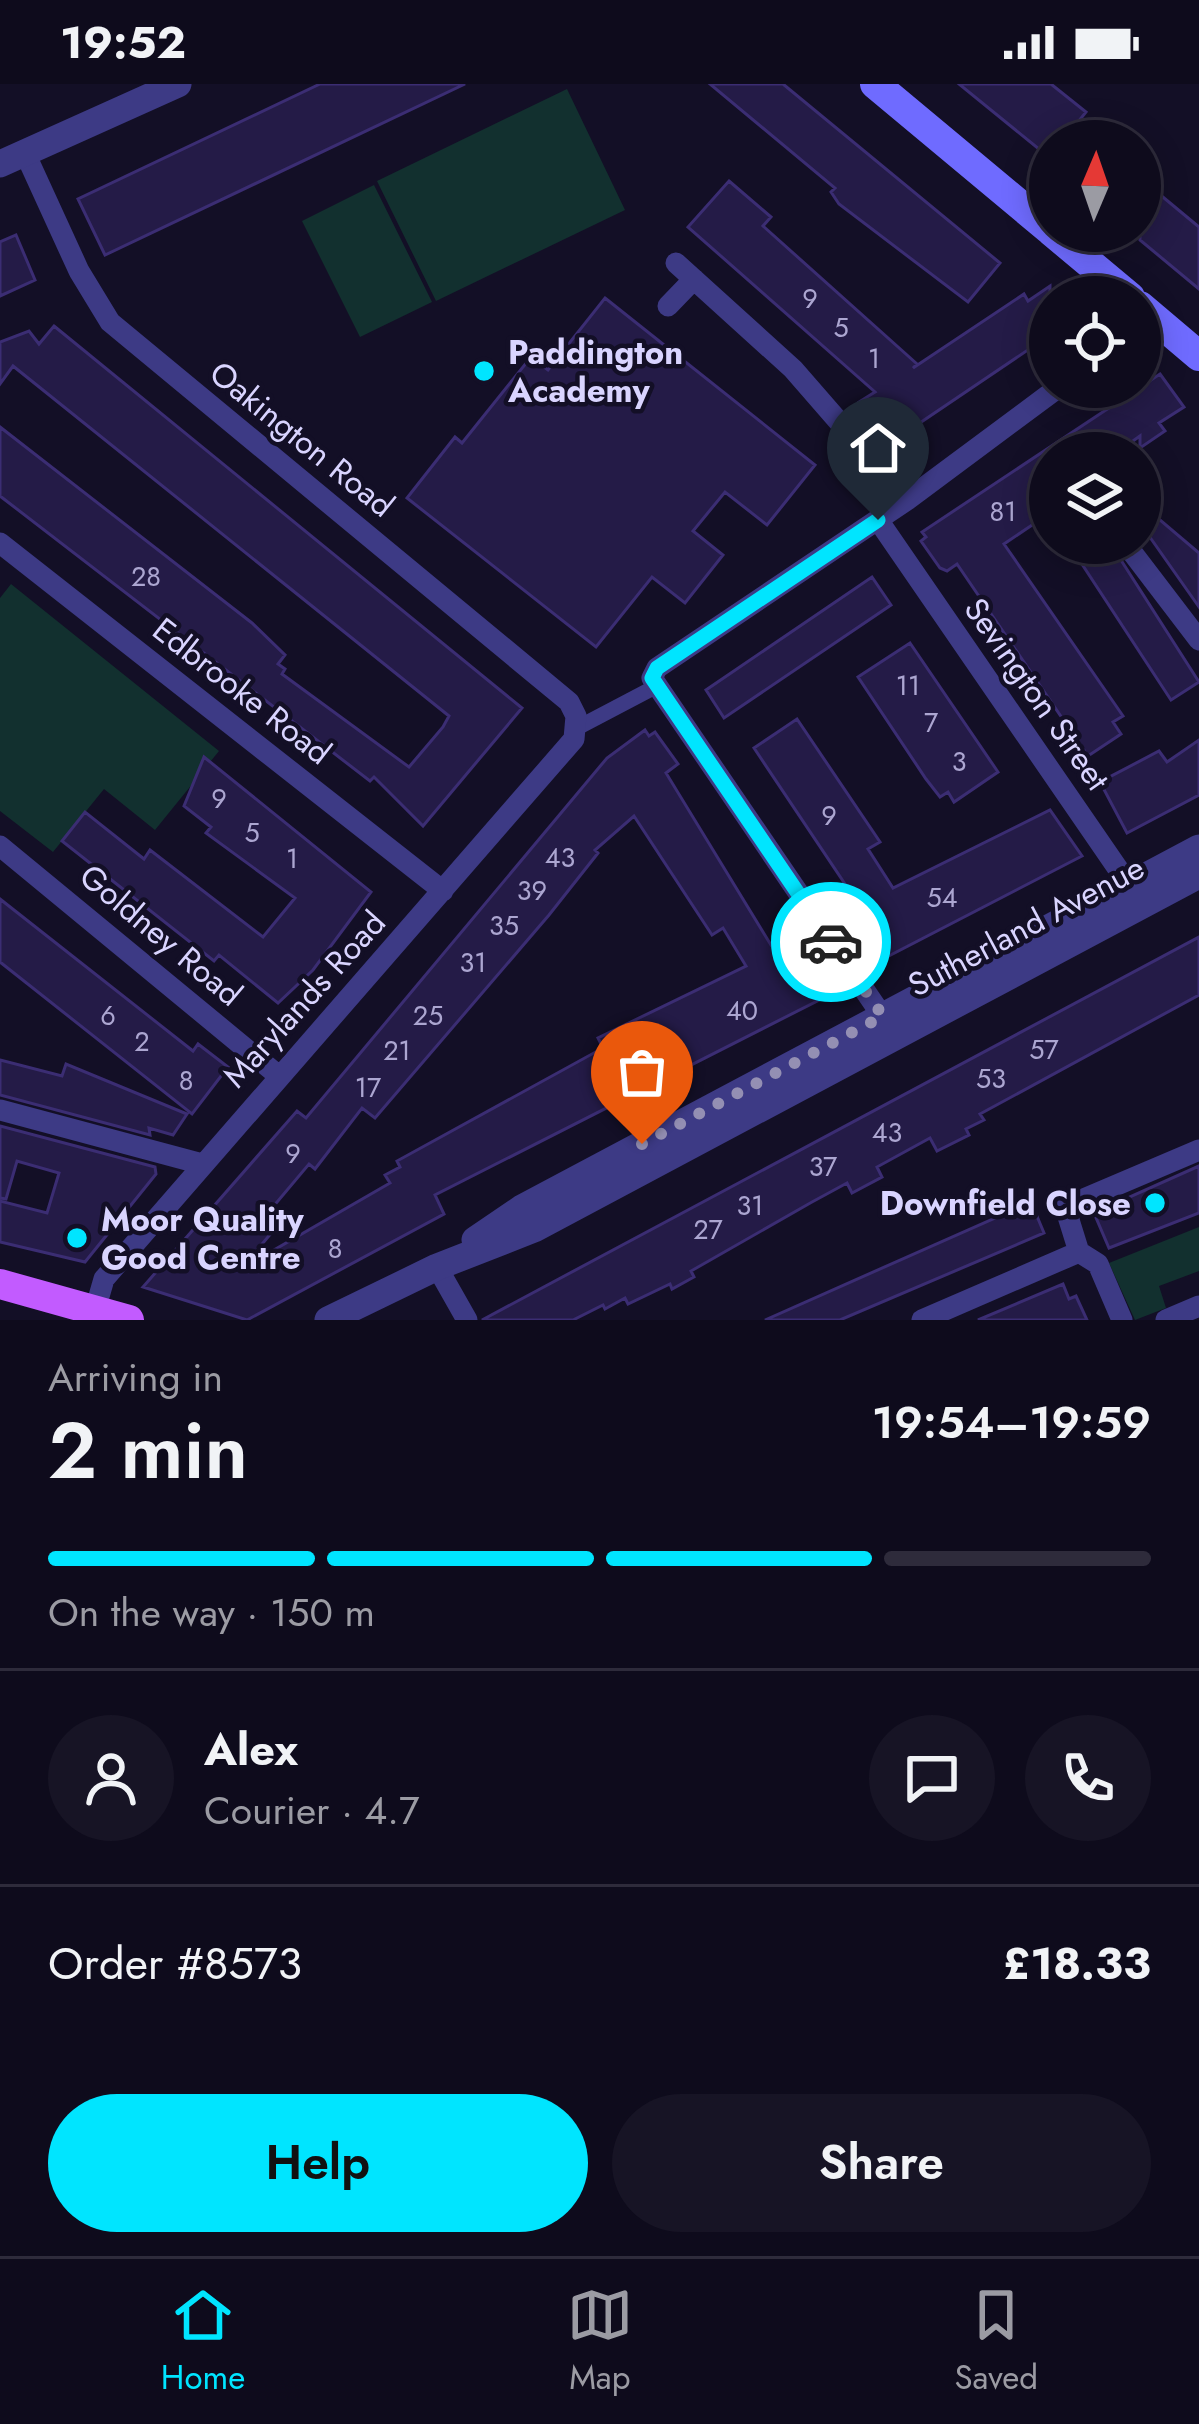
<!DOCTYPE html>
<html lang="en">
<head>
<meta charset="utf-8">
<style>
  body { margin:0; font-family:Jost,sans-serif; background:#171425; color:#f1f3f6; height:100vh; display:flex; flex-direction:column; font-size:45px; white-space:nowrap }
  * { box-sizing:border-box; margin:0 }
  p { font-size:39px; color:#9b9ba3 }
  .icon { flex:none; width:66px; height:66px; fill:none; stroke:currentColor; stroke-width:2; stroke-linecap:round; stroke-linejoin:round }
  .map { position:relative; height:1236px; overflow:hidden }
  .side { display:flex; flex-direction:column; background:#0e0b1c; flex:1 }
  .side>* { flex:none }
  .needle { width:78px; rotate:2deg }
  .buttons { position:absolute; left:1029px; top:36px; display:grid; gap:24px }
  .buttons a { display:grid; place-items:center; width:132px; height:132px; border-radius:50%; background:#0e0b1c; box-shadow:0 6px 30px #0003,0 0 0 3px #2e2b3b; font-size:60px }
  .pin { position:absolute; display:grid; place-items:center; width:102px; height:102px; color:#fff; margin:-123px -51px; border-radius:50% 50% 50% 0; rotate:-45deg; box-shadow:0 0 12px #0007 }
  .pin .icon { rotate:45deg }
  .courier { position:absolute; display:grid; place-items:center; width:120px; height:120px; margin:-60px; border:9px solid #00e5ff; border-radius:50%; background:#fff; color:#222; box-shadow:0 3px 15px #0007 }
  .overview em { font-style:normal; font-weight:600 }
  .overview div { display:flex; flex-direction:column-reverse }
  .overview { display:flex; align-items:center; justify-content:space-between; height:204px; padding:0 48px }
  h1 { font-size:78px; font-weight:600; line-height:90px }
  .bar { display:grid; grid-template-columns:repeat(4,1fr); gap:18px 12px; align-content:center; height:144px; padding:0 48px }
  .bar i { height:15px; border-radius:9px; background:#2e2b3b }
  .bar .selected { background:#00e5ff }
  .bar p { grid-column:span 4 }
  .line { display:flex; align-items:center; gap:30px; padding:0 48px; border-top:3px solid #2e2b3b }
  .line div { flex:1 }
  .round { display:grid; place-items:center; flex:none; width:126px; height:126px; border-radius:63px; background:#171425 }
  .primary-button { display:flex; gap:24px; margin-top:auto; padding:24px 48px }
  .primary-button a { flex:1; height:138px; border-radius:72px; background:#00e5ff; color:#111; font-size:48px; font-weight:600; line-height:138px; text-align:center }
  .primary-button a+a { background:#171425; color:#f1f3f6 }
  .status { display:flex; justify-content:space-between; align-items:center; height:84px; padding:0 60px; background:#0e0b1c; direction:ltr }
  .status svg { height:33px; fill:currentColor }
  .dock { display:flex; justify-content:space-around; align-items:center; height:168px; border-top:3px solid #2e2b3b; background:#0e0b1c; font-size:33px; color:#9b9ba3 }
  .dock a { display:grid; justify-items:center; gap:6px }
  .dock .selected { color:#00e5ff }
  .map>svg:first-child { display:block }
  .green { fill:#12302f }
  .building { fill:#241b47; stroke:#3b2d73; stroke-width:3; fill-rule:evenodd }
  .lines { fill:none; stroke-linecap:round; stroke-linejoin:round }
  .pedestrian { stroke:#3d3a85; stroke-width:15 }
  .minor { stroke:#3d3a85; stroke-width:21 }
  .tertiary { stroke:#3d3a85; stroke-width:27 }
  .secondary { stroke:#6f6bff; stroke-width:30 }
  .primary { stroke:#c25bff; stroke-width:30 }
  .done { stroke:#948fb3; stroke-width:12; stroke-dasharray:0 21.6 }
  .route { stroke:#00e5ff; stroke-width:15 }
  .poi-dot { fill:#00e5ff; stroke:#130f26; stroke-width:4.5 }
  .labels { text-anchor:middle; dominant-baseline:central; stroke-width:9; stroke-linejoin:round; paint-order:stroke }
  .number-label { font-size:27px; fill:#aca6d1 }
  .poi-label { font-size:33px; font-weight:bold; fill:#d9d4ff; stroke:#130f26; text-anchor:start }
  .street-label { font-size:33px; fill:#d9d4ff; stroke:#130f26 }
</style>
</head>
<body>
<div class="status"><b>19:52</b><svg viewBox="0 0 49 12"><path d="M0 12V9h3v3zM5 12V6h3v6zM10 12V3h3v9zM15 12V0h3v12zM26 1h20v11H26zM47 4h2v5h-2z"/></svg></div>
<div class="map">
<svg width="1199" height="1236" viewBox="0 0 1199 1236">
  <rect width="100%" height="100%" fill="#130f26"/>
  <!-- green -->
  <path class="green" d="M567,5L625,126L436,217L377,97Z
    M374,101L432,218L360,253L302,137Z
    M11,500L219,667L155,746L104,705L53,768L0,727V514Z
    M1199,1143V1187L1159,1202L1166,1224L1135,1236L1109,1179Z"/>
  <!-- building -->
  <path class="building" d="M320,0H465L105,171L78,115Z
    M710,0H783L1000,179L968,218L839,120L831,108L835,104Z
    M959,0H1051L1086,28L1078,38L1101,57H1050V74Z
    M1140,94L1199,143V205L1140,156Z
    M729,97L771,133L763,142L917,280L913,284L1024,210L1028,217L1050,202V251L899,353L893,347L888,350L859,318L875,308L688,143Z
    M16,151L35,196L0,212V158Z
    M605,214L815,381L767,441L725,408L693,447L723,471L685,519L652,493L596,563L407,414L455,353L462,359L531,273L548,286Z
    M54,242L522,624L423,742L374,693L370,697L0,412V343L252,539L285,571L278,580L285,585L282,590L409,683L443,643L449,632L13,282L0,300V258L29,247L39,260Z
    M1160,290L1184,323L1159,339L1165,347L1140,364V352L1116,369H1050V429L1004,460L1123,632L1113,638L1121,650L1088,672L957,480L947,487L940,484L921,457L926,453L922,448Z
    M1140,419L1199,469V523L1140,439Z
    M1076,459H1110L1199,598L1171,616L1078,474L1083,470Z
    M872,493L891,521L724,634L706,606Z
    M910,559L998,688L954,718L948,708L940,713L926,695L858,593Z
    M797,635L880,758L868,765L893,804L1050,726L1082,772L877,878L862,854L869,850L855,823L859,821L754,664Z
    M645,646L649,652L655,648L678,680L666,689L771,861L796,849L829,911L435,1111L444,1130L247,1236L143,1203L297,1027L306,1034L607,674ZM634,732L712,851L723,844L746,882L598,954L603,964L397,1077L400,1083L385,1091L390,1099L241,1185L284,1134L272,1124L309,1080L315,1085L362,1024L375,1034L549,831L598,769L595,766Z
    M1199,656V711L1127,749L1100,698L1159,667L1167,678Z
    M204,673L371,808L313,886L278,919L219,871L214,877L62,757L85,728L144,775L150,766L263,853L295,814L206,749L211,743L184,722Z
    M0,815L193,967L198,960L228,983L192,1030L0,878Z
    M1199,853V911L980,1030L984,1036L966,1045L969,1051L937,1067L930,1054L877,1083L882,1093L852,1109L847,1099L812,1118L691,1187L694,1193L672,1205L670,1200L628,1220L625,1214L605,1225L603,1221L573,1236H482Z
    M0,976L62,992L66,980L187,1030L173,1051L149,1044L150,1051L0,1011Z
    M0,1042L155,1083L156,1090L85,1178L0,1158V1117L47,1129L59,1089L17,1077L6,1115L0,1114Z
    M1199,1082V1129L1109,1164L1094,1129Z
    M1031,1118L1044,1149L840,1236H765Z
    M1063,1200L1069,1215L1076,1212L1087,1236H978Z"/>
  <g class="lines">
    <!-- pedestrian -->
    <path class="pedestrian" d="M577,644L655,603"/>
    <!-- minor -->
    <path class="minor" d="M25,69L79,187L110,238L569,618L576,632L574,655L104,1195L95,1226
      M676,179L793,285L907,416
      M668,222L694,195
      M878,436L1136,811
      M0,459L443,807
      M1125,459L1199,556
      M0,762L279,992
      M889,942L652,594L657,584L907,416L1059,303
      M0,1026L202,1080
      M1079,1168L1065,1123L1199,1066
      M1079,1168L1098,1180L1122,1236
      M437,1183L467,1236
      M922,1236L1079,1168
      M1166,1236L1199,1222"/>
    <!-- tertiary -->
    <path class="tertiary" d="M0,80L178,0
      M475,1156L522,1124L1199,764
      M328,1236L437,1183L534,1145L1199,791"/>
    <!-- secondary -->
    <path class="secondary" d="M875,0L1050,146
      M1051,147L1130,213
      M1140,222L1199,272"/>
    <!-- primary -->
    <path class="primary" d="M0,1200L129,1236"/>
  </g>
  <g class="lines">
    <!-- done -->
    <path class="done" d="M642,1060L883,932L831,858"/>
    <!-- route -->
    <path class="route" d="M831,858L652,594L657,584L878,436"/>
  </g>
  <!-- markers -->
  <g class="poi-dot">
    <circle cx="484" cy="287" r="12"/>
    <circle cx="1155" cy="1119" r="12"/>
    <circle cx="77" cy="1154" r="12"/>
  </g>
  <g class="labels">
    <!-- number labels -->
    <g class="number-label">
      <text x="810" y="214">9</text>
      <text x="841" y="243">5</text>
      <text x="874" y="274">1</text>
      <text x="1003" y="427">81</text>
      <text x="146" y="492">28</text>
      <text x="908" y="601">11</text>
      <text x="931" y="638">7</text>
      <text x="959" y="677">3</text>
      <text x="219" y="714">9</text>
      <text x="829" y="731">9</text>
      <text x="252" y="748">5</text>
      <text x="560" y="773">43</text>
      <text x="292" y="774">1</text>
      <text x="532" y="806">39</text>
      <text x="942" y="813">54</text>
      <text x="504" y="841">35</text>
      <text x="473" y="878">31</text>
      <text x="742" y="926">40</text>
      <text x="108" y="931">6</text>
      <text x="428" y="931">25</text>
      <text x="142" y="957">2</text>
      <text x="1044" y="965">57</text>
      <text x="397" y="966">21</text>
      <text x="991" y="994">53</text>
      <text x="186" y="996">8</text>
      <text x="368" y="1003">17</text>
      <text x="887" y="1048">43</text>
      <text x="293" y="1069">9</text>
      <text x="823" y="1082">37</text>
      <text x="750" y="1121">31</text>
      <text x="708" y="1145">27</text>
      <text x="335" y="1164">8</text>
    </g>
    <!-- poi labels -->
    <g class="poi-label">
      <text x="508" y="268">Paddington<tspan x="508" dy="38">Academy</tspan></text>
      <text x="1131" y="1119" text-anchor="end">Downfield Close</text>
      <text x="101" y="1135">Moor Quality<tspan x="101" dy="38">Good Centre</tspan></text>
    </g>
    <!-- street labels -->
    <g class="street-label">
      <text transform="translate(302 355) rotate(39)">Oakington Road</text>
      <text transform="translate(242 607) rotate(38)">Edbrooke Road</text>
      <text transform="translate(1037 610) rotate(55)">Sevington Street</text>
      <text transform="translate(1026 842) rotate(-28)">Sutherland Avenue</text>
      <text transform="translate(161 851) rotate(40)">Goldney Road</text>
      <text transform="translate(304 915) rotate(-48)">Marylands Road</text>
    </g>
  </g>
</svg>
<div class="buttons">
<a><svg class="needle" viewBox="-14 -14 28 28"><path d="M0-13l5 13h-10z" fill="#e53935"/><path d="M0 13l5-13h-10z" fill="#9b9ba3"/></svg></a>
<a><svg class="icon" aria-label="locate" viewBox="0 0 24 24"><circle cx="12" cy="12" r="6"/><path d="M12 2v4M12 18v4M2 12h4M18 12h4"/></svg></a>
<a><svg class="icon" aria-label="layers" viewBox="0 0 24 24"><path d="M12 4l9 5-9 5-9-5zM3 14l9 5 9-5"/></svg></a>
</div>
<div class="pin" style="left:642px;top:1060px;background:#ea580c"><svg class="icon" aria-label="bag" viewBox="0 0 24 24"><path d="M5 8h14l-1 12H6zM9 8a3 3 0 0 1 6 0"/></svg></div>
<div class="pin" style="left:878px;top:436px;background:#1f2937"><svg class="icon" aria-label="home" viewBox="0 0 24 24"><path d="M3 11l9-7 9 7M6 9v11h12V9"/></svg></div>
<div class="courier" style="left:831px;top:858px"><svg class="icon" aria-label="car" viewBox="0 0 24 24"><path d="M5 17H2v-5l4-1 3-4h7l3 4 3 1v5h-3M9 17h6M6 11h13"/><circle cx="7" cy="17" r="2"/><circle cx="17" cy="17" r="2"/></svg></div>
</div>
<section class="side">
<div class="overview"><div><h1>2 min</h1><p>Arriving in</p></div><em>19:54–19:59</em></div>
<div class="bar"><i class="selected"></i><i class="selected"></i><i class="selected"></i><i></i><p>On the way · 150 m</p></div>
<div class="line" style="height:216px"><a class="round"><svg class="icon" aria-label="person" viewBox="0 0 24 24"><circle cx="12" cy="8" r="4"/><path d="M4 21q1-7 8-7t8 7"/></svg></a><div><b>Alex</b><p>Courier · 4.7</p></div><a class="round"><svg class="icon" aria-label="chat" viewBox="0 0 24 24"><path d="M4 5h16v11H9l-5 4z"/></svg></a><a class="round"><svg class="icon" aria-label="phone" viewBox="0 0 24 24"><path d="M5 4h4l2 5-3 2q2 4 5 5l2-3 5 2v4C11 20 4 13 5 4z"/></svg></a></div>
<div class="line" style="height:156px"><div>Order #8573</div><b>£18.33</b></div>
<div class="primary-button"><a>Help</a><a>Share</a></div>
</section>
<nav class="dock">
<a class="selected"><svg class="icon" aria-label="home" viewBox="0 0 24 24"><path d="M3 11l9-7 9 7M6 9v11h12V9"/></svg>Home</a>
<a><svg class="icon" aria-label="map" viewBox="0 0 24 24"><path d="M3 6l6-2 6 2 6-2v14l-6 2-6-2-6 2zM9 4v14M15 6v14"/></svg>Map</a>
<a><svg class="icon" aria-label="saved" viewBox="0 0 24 24"><path d="M7 4h10v16l-5-4-5 4z"/></svg>Saved</a>
</nav>
</body>
</html>
